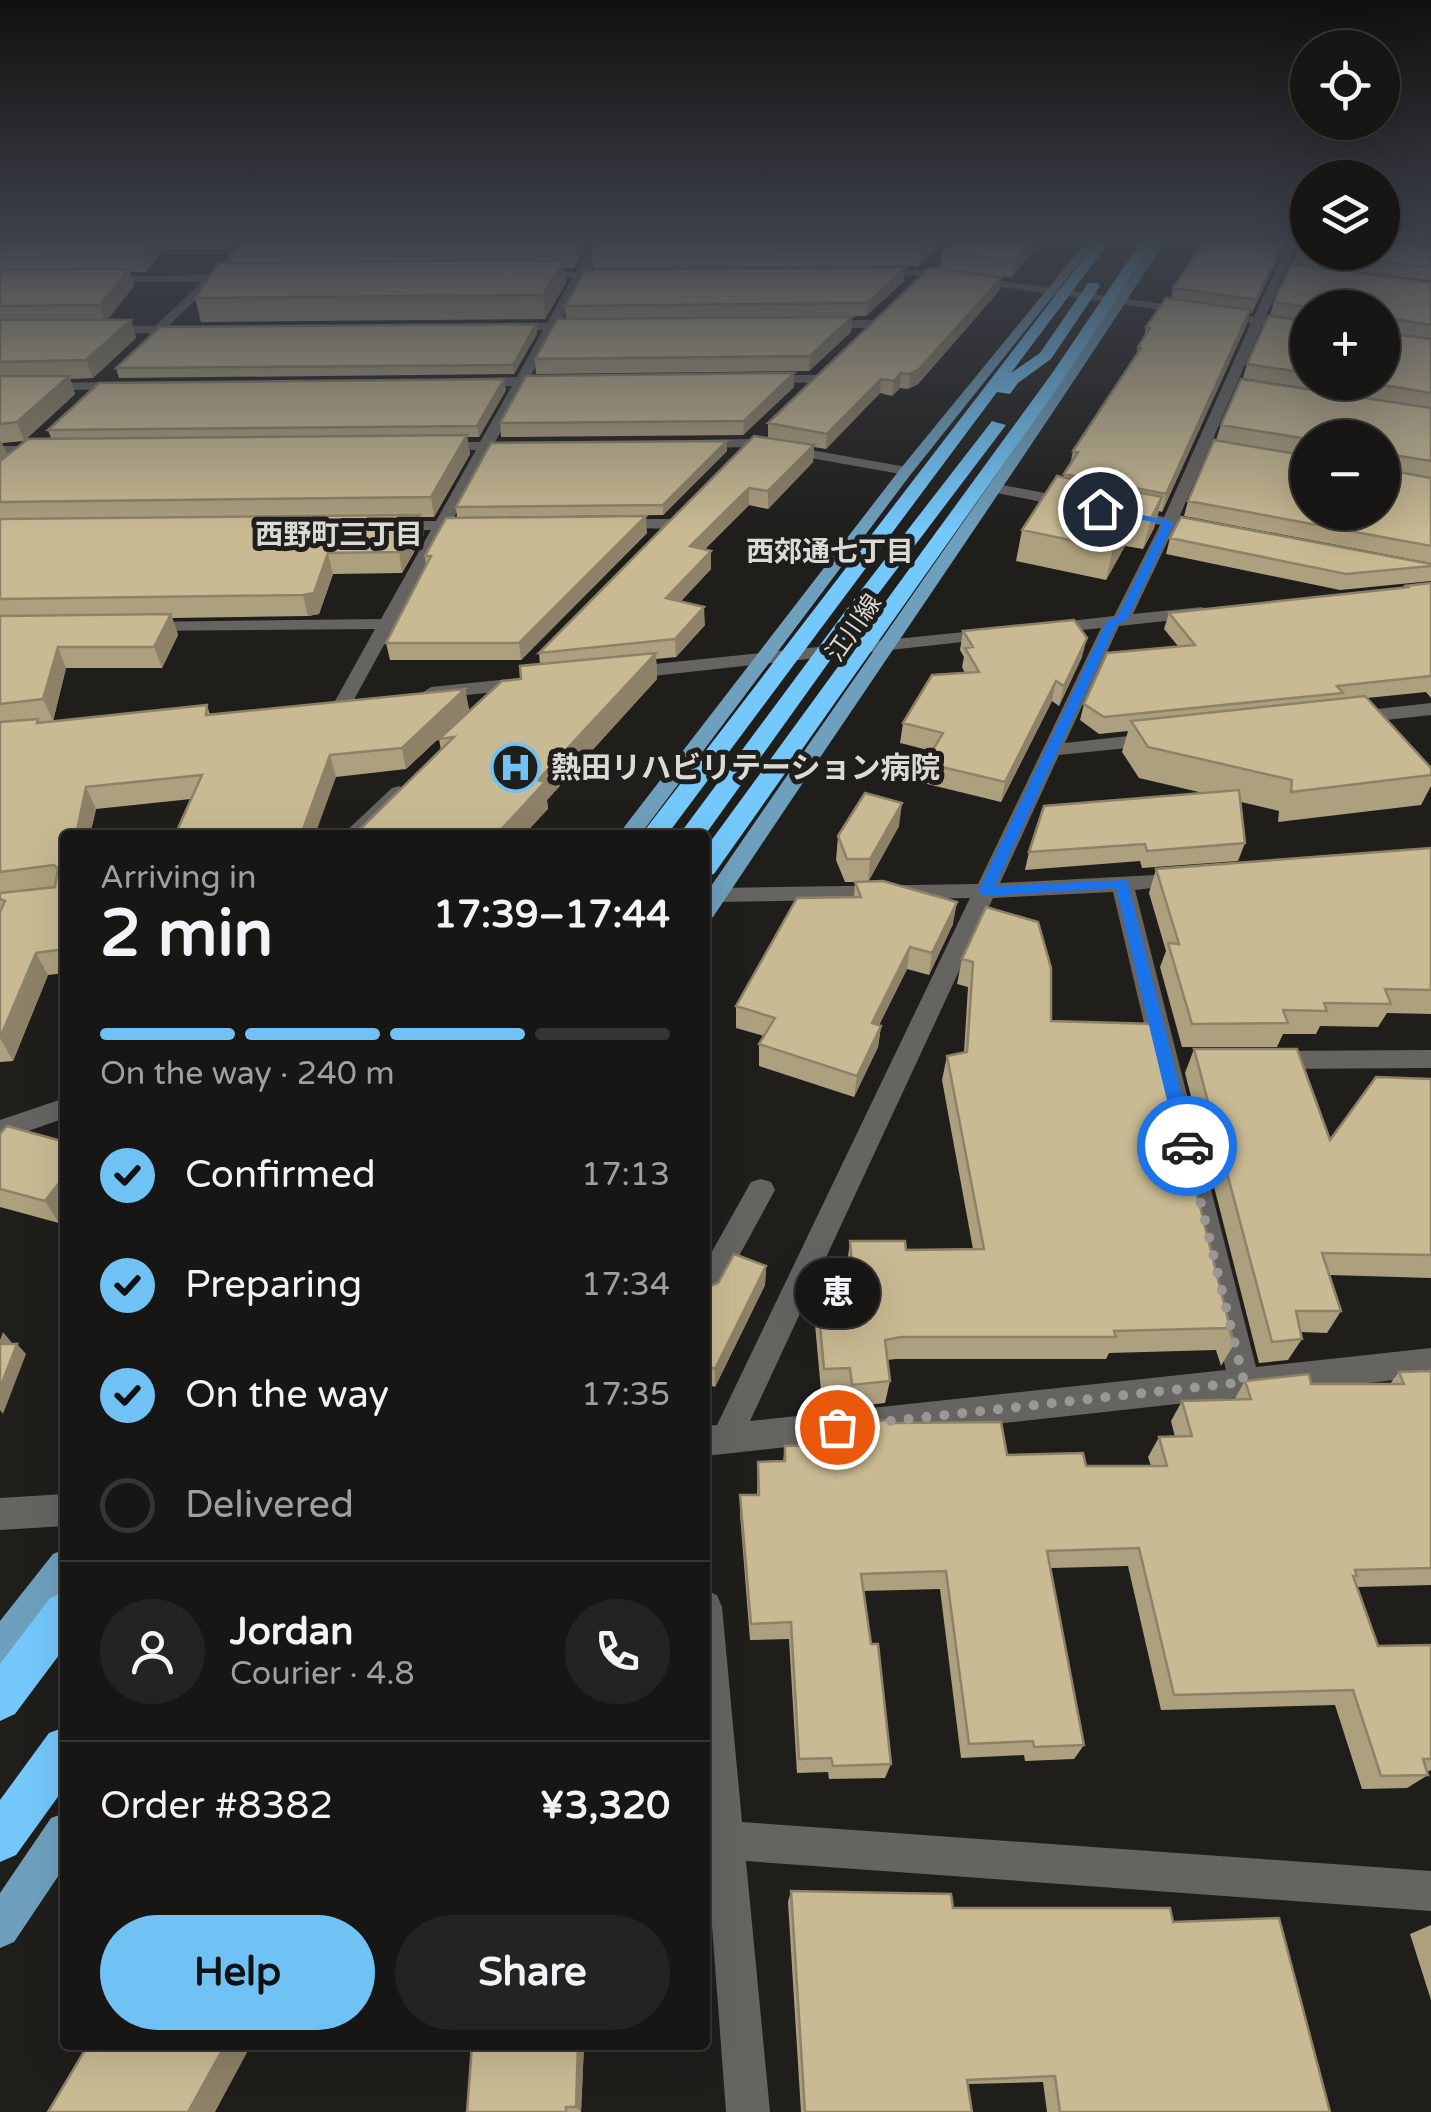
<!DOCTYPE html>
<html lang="en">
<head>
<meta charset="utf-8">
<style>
  body { margin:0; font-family:"Varela Round","Noto Sans JP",sans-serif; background:#252322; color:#f1f3f6; height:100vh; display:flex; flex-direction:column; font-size:38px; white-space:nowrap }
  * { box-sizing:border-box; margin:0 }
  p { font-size:32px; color:#9f9fa0 }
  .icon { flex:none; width:55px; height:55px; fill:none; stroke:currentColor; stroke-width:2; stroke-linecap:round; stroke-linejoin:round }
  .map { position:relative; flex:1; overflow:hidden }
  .drawer { position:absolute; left:60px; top:830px; width:650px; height:1220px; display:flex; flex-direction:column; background:#181614; border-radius:10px; box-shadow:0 10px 40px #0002,0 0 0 2px #363534 }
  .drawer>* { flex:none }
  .tools { position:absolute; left:1290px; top:30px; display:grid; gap:20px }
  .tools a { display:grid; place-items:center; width:110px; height:110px; border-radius:50%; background:#181614; box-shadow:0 10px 40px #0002,0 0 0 2px #363534; font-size:50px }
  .pin { position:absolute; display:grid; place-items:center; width:85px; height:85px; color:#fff; margin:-42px; border:5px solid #fff; border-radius:50%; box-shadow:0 2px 10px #0007 }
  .courier { position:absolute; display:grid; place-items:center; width:100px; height:100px; margin:-50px; border:8px solid #1a73e8; border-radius:50%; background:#fff; color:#222; box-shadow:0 2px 12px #0007 }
  .bubble { position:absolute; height:70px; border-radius:35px; background:#181614; box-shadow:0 10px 40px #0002,0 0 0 2px #363534; font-size:32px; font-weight:800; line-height:70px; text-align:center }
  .head em { font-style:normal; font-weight:800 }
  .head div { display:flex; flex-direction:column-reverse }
  .head { display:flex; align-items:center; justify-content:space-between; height:170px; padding:0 40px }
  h1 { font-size:65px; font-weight:800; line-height:75px }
  .bar { display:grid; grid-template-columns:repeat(4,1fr); gap:15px 10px; align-content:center; height:120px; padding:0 40px }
  .bar i { height:12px; border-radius:8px; background:#363534 }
  .bar .active { background:#70c2f4 }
  .bar p { grid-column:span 4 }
  .line { display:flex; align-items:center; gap:25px; padding:0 40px; border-top:2px solid #363534 }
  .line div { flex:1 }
  .round { display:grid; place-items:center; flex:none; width:105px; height:105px; border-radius:52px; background:#252322 }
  ol { padding:0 40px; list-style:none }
  li { display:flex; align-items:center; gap:30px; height:110px }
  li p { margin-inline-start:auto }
  li .icon { padding:10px; border-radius:50%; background:#70c2f4; color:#111; stroke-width:4 }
  li:last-child { color:#9f9fa0 }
  li i { width:55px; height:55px; border:5px solid #363534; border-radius:50% }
  .cta { display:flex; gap:20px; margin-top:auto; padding:20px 40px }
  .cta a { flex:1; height:115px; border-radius:60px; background:#70c2f4; color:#111; font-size:40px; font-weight:800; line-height:115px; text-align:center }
  .cta a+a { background:#252322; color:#f1f3f6 }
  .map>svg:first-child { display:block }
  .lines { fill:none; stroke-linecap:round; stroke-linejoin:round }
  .minor { fill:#666460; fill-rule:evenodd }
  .major { fill:#6ea0bd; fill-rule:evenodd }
  .highway { fill:#74c8fb; fill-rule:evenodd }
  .wall { fill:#ada07e }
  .shaded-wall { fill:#8d8267 }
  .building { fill:#c9ba93; stroke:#8d8267; stroke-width:2.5 }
  .route { fill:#1a73e8 }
  .done { stroke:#9a9895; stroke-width:10; stroke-dasharray:0 18 }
  .labels { text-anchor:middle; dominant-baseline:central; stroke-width:10; stroke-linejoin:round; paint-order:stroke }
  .far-street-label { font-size:25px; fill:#dbdad7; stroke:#201e1b }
  .far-neighbourhood-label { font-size:28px; font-weight:bold; fill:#dbdad7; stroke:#201e1b }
  .poi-label { font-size:30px; font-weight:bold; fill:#dbdad7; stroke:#201e1b; text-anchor:start }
</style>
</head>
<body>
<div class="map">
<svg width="1431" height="2112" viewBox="0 0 1431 2112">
  <rect width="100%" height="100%" fill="#201e1b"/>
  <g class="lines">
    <!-- minor -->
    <path class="minor" d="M250,237H261L223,275L244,276V280L215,282L169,325L196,329L194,332L154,337L148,333L100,334L94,330L100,326H155L202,282H100L96,277L209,275Z
      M596,237H606L588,272L621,275L584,278L560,323L585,322L591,326L556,330L530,377H555L562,381L555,385H526L495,442H520L527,446L520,450H490L452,521L475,520L483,525L475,530H447L351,705L344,707L335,701L375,629L134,631L131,627L140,622L381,619L431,530L390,531L382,526L390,521H436L476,450H435L428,446L435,442H480L512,386H470L463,382L470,378L517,377L543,330L505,331L499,327L505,323H547L572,278H530L524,275L530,272H576Z
      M1290,237H1300L1265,318L1308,324V332L1262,325L1178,520L1216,530L1208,535L1174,528L1133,614L1202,607L1211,612L1202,617L1119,626L1065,743L1156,733L1166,739L1156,745L1059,755L1000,883L1194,873L1197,878L1194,883L1135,890L1256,1367L1431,1348V1376L705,1456V1426L717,1425L970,898L717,902L706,895L717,888L978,884L1101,628L1043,634L1034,629L1043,624L1114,616L1160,525L1117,514L1125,509L1164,517L1251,323L925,276H870L864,273L870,270H925L1254,317ZM1113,892L1226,1370L750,1421L993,898Z
      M820,321L872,320L878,324L872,328H816Z
      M760,375H815L822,379L815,383L755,382L753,379Z
      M135,382L137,385L130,389L0,391V383Z
      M749,439L906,467L913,471L906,475L749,447L695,448L688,444L695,440Z
      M0,446H45L52,450L45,454H0Z
      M997,484L1076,499L1084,504L1076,509L992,492V486Z
      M615,519H670L678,524L670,529L609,527L607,524Z
      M993,629L1002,634L999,638L625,679L616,673L625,667Z
      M531,677L540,683L538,687L431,699L422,693L431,687Z
      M1431,703V715L1350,724L1340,718L1350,712Z
      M399,786L409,792L365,835H342L392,788Z
      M1431,1050V1068L1271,1069L1262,1067L1258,1060L1262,1053L1271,1051Z
      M65,1098V1118L0,1141V1120Z
      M761,1179L771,1182L775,1190L715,1300L705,1304V1264L751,1182Z
      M65,1494V1526L0,1530V1498Z
      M705,1590L717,1595L722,1607L742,1822L1431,1871V1911L746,1861L770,2112H726L705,1832Z"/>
    <!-- major -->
    <path class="major" d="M1090,237H1100L911,474L640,835H618L901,468Z
      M1158,237H1168C1020,466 864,690 713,917L705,920V895C855,675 1010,459 1158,237Z
      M65,1549V1593L12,1661L0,1667V1621L53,1554Z
      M65,1813V1866L14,1942L0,1948V1893L51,1818Z"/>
    <!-- highway -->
    <path class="highway" d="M1100,237H1113L1011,373L1040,353L1088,283H1098L1100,286L1051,359L1018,383L1010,394L997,392L667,835H641Z
      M1144,237H1157L1065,377L714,874L705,876V849L1053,372Z
      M992,421L1006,425L869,606L705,835H679L855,598Z
      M65,1592V1647L15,1714L0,1721V1664L50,1598Z
      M65,1727V1787L16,1855L0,1862V1800L49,1733Z"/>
  </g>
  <!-- wall -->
  <path class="wall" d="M0,237H246L232,249H164L146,272H130L134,286L107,320H131L136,338L93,378L70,379L75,394L24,441L2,443L7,455L51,438L48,430L506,390L479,437H467L470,454L434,517H421L424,535L402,573L333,574L319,614L308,616L172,618L178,635L162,668H66L53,721L207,705L210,715L465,689L469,710L406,769L336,777L191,799L96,809L90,835H65V973L48,975L13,1061L0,1062Z
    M247,237H594L574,268H564L566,283L545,319L201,322L195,298L233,262L231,255Z
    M600,237H949L918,266L593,268L592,252Z
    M957,237H1045L1011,278L940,268L942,252Z
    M1207,237H1288L1252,313H1249L1246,326L1162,512L1159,511L1154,528L1143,549L1125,546L1106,580L1016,561L1022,530L1063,477L1070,465L1073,451L1136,355L1138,347L1144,338L1146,327L1171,299L1173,288Z
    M1302,237H1308V252H1382V237H1431V281L1293,263Z
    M905,268L904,281L866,316L569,319L852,317L851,332L809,371L536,374L535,359L566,319L565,306Z
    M1001,278L999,291L918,384L908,389L900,388L892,396L880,393L826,449L814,447L813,462L768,509L749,505L704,550L711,551V569L681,601L705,625L676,657L656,659L657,679L547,800L548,809L441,750L439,739L540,664L539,653L768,438V423Z
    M1431,283V339L1386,332L1431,339V408L1243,378L1247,364L1308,321V382H1382V308H1308V320L1270,315L1274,302Z
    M536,324L537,334L514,374L119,378L116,368Z
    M794,387L743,435L501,437L500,423Z
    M1431,408V563L1184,516L1188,501L1308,512L1382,438H1308V455L1216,440L1221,425Z
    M727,451L663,515L457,517L456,507Z
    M647,533L521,660H390L386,643L426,565L425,556Z
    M1170,538L1431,564V583V581L1340,590L1166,554Z
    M1431,583V698L1426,692L1367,698L1431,768V786L1421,805L1278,822L1279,811L1241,802L1245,843L1238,861L1142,868L1140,861L1025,870L1029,852L1203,793L1139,778L1122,752L1128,731L1099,734L1080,720L1084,704L1178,646L1164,629L1169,613L1403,588L1404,586Z
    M963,631L1082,657L1059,706L1052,701L1001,802L923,783L925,763L932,751L900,743L903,723L965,673L962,667L964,657L960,650Z
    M899,826L868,882L953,924L929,975L907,969L879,1025L881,1026L878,1047L854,1097L759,1066V1044L764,1036L736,1028V1006L854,897L855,882H845L836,860L838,836Z
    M1431,848V1014L1387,1013L1378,1027L1320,1026L1316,1034H1283L1277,1047H1182L1160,967L1166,951L1149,893L1156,869Z
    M986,907L1051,1021L1155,1024L1234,1344L1221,1366L1216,1350L1109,1353L1106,1359H896L887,1360L890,1381L885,1403L848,1407L847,1390L821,1391L813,1302L816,1280L834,1286L837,1265H847L850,1241L906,1250L973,1249L942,1080L947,1056L964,1053L968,987L957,984L962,959Z
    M1194,1049L1330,1140L1431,1079V1278L1330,1275L1341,1311L1327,1333L1301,1332L1302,1339L1288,1360L1259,1363L1185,1073Z
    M65,1133V1215L59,1223L0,1207V1134L62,1141L61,1139Z
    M766,1266L765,1285L715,1387L705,1383V1288Z
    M1431,1371V1585L1357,1587L1378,1646L1431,1645V1770L1427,1772L1428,1775L1407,1788L1362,1789L1335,1705L1161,1710L1128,1566L1051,1568L1084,1745L1074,1759L1025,1761L1024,1755L961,1758L940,1589L863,1591L891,1764L885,1778L829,1779L828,1772L797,1773L789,1639L750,1640L740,1514V1495H757L758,1462H783L785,1446L852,1445L856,1424L895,1423L1007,1455L1086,1466H1151L1148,1457L1159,1437H1175L1171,1421L1182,1401L1234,1400L1245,1381L1311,1384H1390L1399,1372Z
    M791,1891L953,1908L1173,1922L1330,2112H1047L1043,2082L968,2084L972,2112H801L788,1902Z
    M1431,1925V2000L1410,1934Z
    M472,2045H584L581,2112H467Z"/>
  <!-- shaded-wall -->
  <path class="shaded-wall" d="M156,237H160L164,249L146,272L141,255Z
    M229,237H246L232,249Z
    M583,237H594L574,268L573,252Z
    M934,237H949L918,266L920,250Z
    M1034,237H1045L1011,278L1013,262Z
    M1286,237H1288L1252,313L1256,300Z
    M564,260L566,283L545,319L543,295Z
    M905,268L904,281L866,316L868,303Z
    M129,269L134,286L105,323L100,305Z
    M1001,278L999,291L918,384L908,389L910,374Z
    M1250,310L1246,326L1162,512L1166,494Z
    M852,317L851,332L809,371L810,356Z
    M131,320L136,338L93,378L86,360Z
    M536,324L537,334L514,374L513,365Z
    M794,373V387L743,435L744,421Z
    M901,373L900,388L892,396L894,381Z
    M69,376L75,394L24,441L17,422Z
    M504,379L506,390L479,437L477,426Z
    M881,379L880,393L826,449L827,434Z
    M467,435L470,454L434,517L431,497Z
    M0,439L8,458L0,466Z
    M727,441V451L663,515V505Z
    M814,445L813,462L768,509V491Z
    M749,488V505L690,564V546Z
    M1162,497L1154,528L1143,549L1151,518Z
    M420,515L424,535L402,573L399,552Z
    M1132,515L1125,546L1106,580L1113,549Z
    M646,516L647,533L521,660L519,643Z
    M711,551V569L667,616L666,598Z
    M328,553L333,574L319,614L308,616L303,595Z
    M704,607L705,625L676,657L675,639Z
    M171,614L178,635L162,668L154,647Z
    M1087,638L1082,657L1059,706L1064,686Z
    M58,647L66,668L53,721L43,699Z
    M656,653L657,679L547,800L548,809L524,835H496L538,780Z
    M1056,681L1052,701L1001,802L1005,782Z
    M465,689L469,710L406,769L402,748Z
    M330,755L336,777L315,835H301Z
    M86,787L96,809L90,835H76Z
    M902,803L899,826L868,882L870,859Z
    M957,902L953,924L929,975L932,953Z
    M910,947L907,969L869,1045L872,1023Z
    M36,953L48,975L13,1061L0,1038Z
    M881,1026L878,1047L854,1097L857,1076Z
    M65,1175V1215L59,1223L45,1201Z
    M766,1266L765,1285L715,1387V1369Z
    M3,1332L12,1343L0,1346V1340Z
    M17,1344L26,1354L3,1414L0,1410V1388Z
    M225,2045H251L215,2112H188Z
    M578,2045H584L581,2112L576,2107Z"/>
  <!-- building -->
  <path class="building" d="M0,237H156L141,255L0,258Z
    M247,237H583L573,252L231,255Z
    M600,237H934L920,250L592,252Z
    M957,237H1034L1013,262L942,252Z
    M1207,237H1286L1256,300L1173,288Z
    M1302,237H1308V252L1297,250Z
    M1382,237L1431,238V268L1315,252H1382Z
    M564,260L543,295L195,298L219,263Z
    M1291,264L1431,283V325L1387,318L1383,321L1386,333L1431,339V393L1365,382H1382V308H1313L1274,302Z
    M905,268L868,303L565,306L585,270Z
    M929,268L1001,278L919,369L910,374L901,373L894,381L881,379L827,434L768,423Z
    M129,269L100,305L0,306V270Z
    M1166,298L1250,310L1166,494L1064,474L1078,452L1073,451L1141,348L1138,347L1150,328L1146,327Z
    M1268,316L1308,321V373L1247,364Z
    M852,317L810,356L535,359L557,319Z
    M0,320H131L86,360L0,362Z
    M536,324L513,365L116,368L160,327Z
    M794,373L744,421L500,423L526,376Z
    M0,376H69L17,422L0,424Z
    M504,379L477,426L48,430L99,383Z
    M1241,379L1431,408V461L1388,454L1384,458L1387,470L1431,478V546L1188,501L1214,440L1308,456V512H1382V438H1308V439L1221,425Z
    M467,435L431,497L0,502V461L28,439Z
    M754,436L814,445L768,491L749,488L690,546L711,551L666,598L704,607L675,639L539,653Z
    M727,441L663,505L456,507L491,443Z
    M1057,476L1162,497L1151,518L1132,515L1113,549L1022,530Z
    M420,515L399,552L328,553L314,593L303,595L0,599V519Z
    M646,516L519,643H386L431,556H425L446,518Z
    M1181,517L1431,564V566L1346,574L1170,538Z
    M1431,583V676L1337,686L1343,693L1104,717L1084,704L1107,653L1195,645L1169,613L1410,587L1404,586Z
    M171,614L154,647H58L43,699L0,704V616Z
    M1074,620L1087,638L1064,686L1056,681L1005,782L925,763L943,733L903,723L932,675L979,672L965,648L973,647L963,631Z
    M656,653L538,780L545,782L496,835H354L454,737L439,739L502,681L521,679L520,666Z
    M465,689L402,748L330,755L301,835H175L202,775L86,787L76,835H65V884L62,898L65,897V949L36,953L0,1038V912L5,901L0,899V893L55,887L58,869L54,865L0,872V722L38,719L37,723L207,705L206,715Z
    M1365,696L1431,768V775L1291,792L1292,780L1148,747L1131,721Z
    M1239,790L1245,843L1147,851L1145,844L1029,852L1044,806Z
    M865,793L902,803L870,859H847L838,836Z
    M1431,848V990L1385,989L1391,1004L1324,1003L1327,1011L1283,1010L1288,1023L1192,1024L1168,943L1179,944L1156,869Z
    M883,881L957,902L932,953L910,947L872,1023L881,1026L857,1076L759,1044L775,1018L736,1006L797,898L861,897L855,882Z
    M986,907L1038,922L1051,968V1021L1155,1024L1234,1344L1229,1328L1114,1331L1116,1337H901L885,1340L890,1381L852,1385L850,1368L824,1369L816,1280L840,1288L837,1265H852L850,1241H905L906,1250L984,1249L947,1056L967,1052L973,962L962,959Z
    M1194,1049H1297L1330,1140L1376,1077L1431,1079V1255L1322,1253L1341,1311H1296L1302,1339L1272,1342Z
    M7,1126L65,1142V1175L45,1201L0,1189V1134Z
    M734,1254L766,1266L715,1369L705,1365V1288L718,1283Z
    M0,1344H17L0,1388Z
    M1431,1371V1568L1355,1570L1357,1576H1353L1378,1646L1431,1645V1759H1423L1428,1775L1381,1776L1353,1690L1174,1695L1139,1548L1047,1551L1084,1745L1034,1747L1033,1741L969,1744L946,1571L861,1574L871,1644H878L891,1764L833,1766L831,1758L799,1759L791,1622L751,1624L740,1495H759L758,1462L785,1461V1446L858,1444L856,1424L894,1419L895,1423L1001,1422L1007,1455L1083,1453L1086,1466H1167L1159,1437L1192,1436L1182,1401L1251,1399L1245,1381L1309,1374L1311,1384H1404L1399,1372Z
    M791,1891L951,1894L953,1908H1170L1173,1922L1279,1918L1330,2112H1060L1055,2076L967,2080L972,2112H805Z
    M88,2045H225L188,2112H48Z
    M472,2045H578L576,2107H566V2112H467Z"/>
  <!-- sky -->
  <linearGradient id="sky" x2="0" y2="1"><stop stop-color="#12100f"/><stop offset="0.45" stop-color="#3c414a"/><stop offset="1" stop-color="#3c414a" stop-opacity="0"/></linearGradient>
  <rect width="1431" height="532" fill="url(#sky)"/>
  <!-- route -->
  <path class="route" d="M1100,506L1174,522L1127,620L1117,624L995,886L1127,880L1195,1146L1187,1153L1178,1146L1116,888L985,896L978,891L1107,621L1117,617L1163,524L1097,511Z"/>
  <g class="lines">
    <!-- done -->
    <path class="done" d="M837,1427L1244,1382L1187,1146"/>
  </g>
  <!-- icons -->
  <defs>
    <symbol id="hospital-ring" viewBox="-11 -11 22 22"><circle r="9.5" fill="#201e1b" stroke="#70c2f4" stroke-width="1.5"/><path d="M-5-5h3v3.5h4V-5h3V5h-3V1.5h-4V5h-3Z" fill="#70c2f4"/></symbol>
  </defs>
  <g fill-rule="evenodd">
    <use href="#hospital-ring" x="488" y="740" width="55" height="55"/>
  </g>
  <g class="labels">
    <!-- far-street labels -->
    <g class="far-street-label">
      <text transform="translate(854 628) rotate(-55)">江川線</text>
    </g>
    <!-- far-neighbourhood labels -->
    <g class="far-neighbourhood-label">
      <text x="339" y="535">西野町三丁目</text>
      <text x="830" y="552">西郊通七丁目</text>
    </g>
    <!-- poi labels -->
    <g class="poi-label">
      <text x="551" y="768">熱田リハビリテーション病院</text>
    </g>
  </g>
</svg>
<div class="tools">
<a><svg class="icon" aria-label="locate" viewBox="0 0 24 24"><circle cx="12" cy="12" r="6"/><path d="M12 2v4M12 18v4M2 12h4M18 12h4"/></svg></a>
<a><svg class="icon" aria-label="layers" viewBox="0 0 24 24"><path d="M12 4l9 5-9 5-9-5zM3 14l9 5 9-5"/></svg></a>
<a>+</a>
<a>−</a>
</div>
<div class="pin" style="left:837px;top:1427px;background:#ea580c"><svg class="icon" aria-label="bag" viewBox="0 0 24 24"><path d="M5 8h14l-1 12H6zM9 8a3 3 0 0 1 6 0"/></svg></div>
<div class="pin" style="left:1100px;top:509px;background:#1f2937"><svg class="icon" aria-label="home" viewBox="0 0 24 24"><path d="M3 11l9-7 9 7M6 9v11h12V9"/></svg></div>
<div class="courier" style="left:1187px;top:1146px"><svg class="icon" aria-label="car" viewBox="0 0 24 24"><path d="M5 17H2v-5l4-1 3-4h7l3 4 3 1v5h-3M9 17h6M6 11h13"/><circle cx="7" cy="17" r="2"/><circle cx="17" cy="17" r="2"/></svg></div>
<div class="bubble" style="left:795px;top:1258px;width:85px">恵</div>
<section class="drawer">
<div class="head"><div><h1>2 min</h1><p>Arriving in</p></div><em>17:39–17:44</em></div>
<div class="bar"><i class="active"></i><i class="active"></i><i class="active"></i><i></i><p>On the way · 240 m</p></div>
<ol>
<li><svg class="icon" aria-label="check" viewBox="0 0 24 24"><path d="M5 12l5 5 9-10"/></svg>Confirmed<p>17:13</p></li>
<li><svg class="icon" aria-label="check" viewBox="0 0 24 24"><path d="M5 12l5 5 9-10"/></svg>Preparing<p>17:34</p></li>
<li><svg class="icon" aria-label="check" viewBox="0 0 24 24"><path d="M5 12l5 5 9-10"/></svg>On the way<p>17:35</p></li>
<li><i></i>Delivered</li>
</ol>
<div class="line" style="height:180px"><a class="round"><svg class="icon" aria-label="person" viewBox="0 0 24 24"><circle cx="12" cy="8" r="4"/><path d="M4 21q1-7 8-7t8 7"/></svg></a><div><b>Jordan</b><p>Courier · 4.8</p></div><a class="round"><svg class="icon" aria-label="phone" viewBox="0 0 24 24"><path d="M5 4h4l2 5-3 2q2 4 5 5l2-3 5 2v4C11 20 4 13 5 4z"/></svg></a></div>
<div class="line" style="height:130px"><div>Order #8382</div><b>¥3,320</b></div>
<div class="cta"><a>Help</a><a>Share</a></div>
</section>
</div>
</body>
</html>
